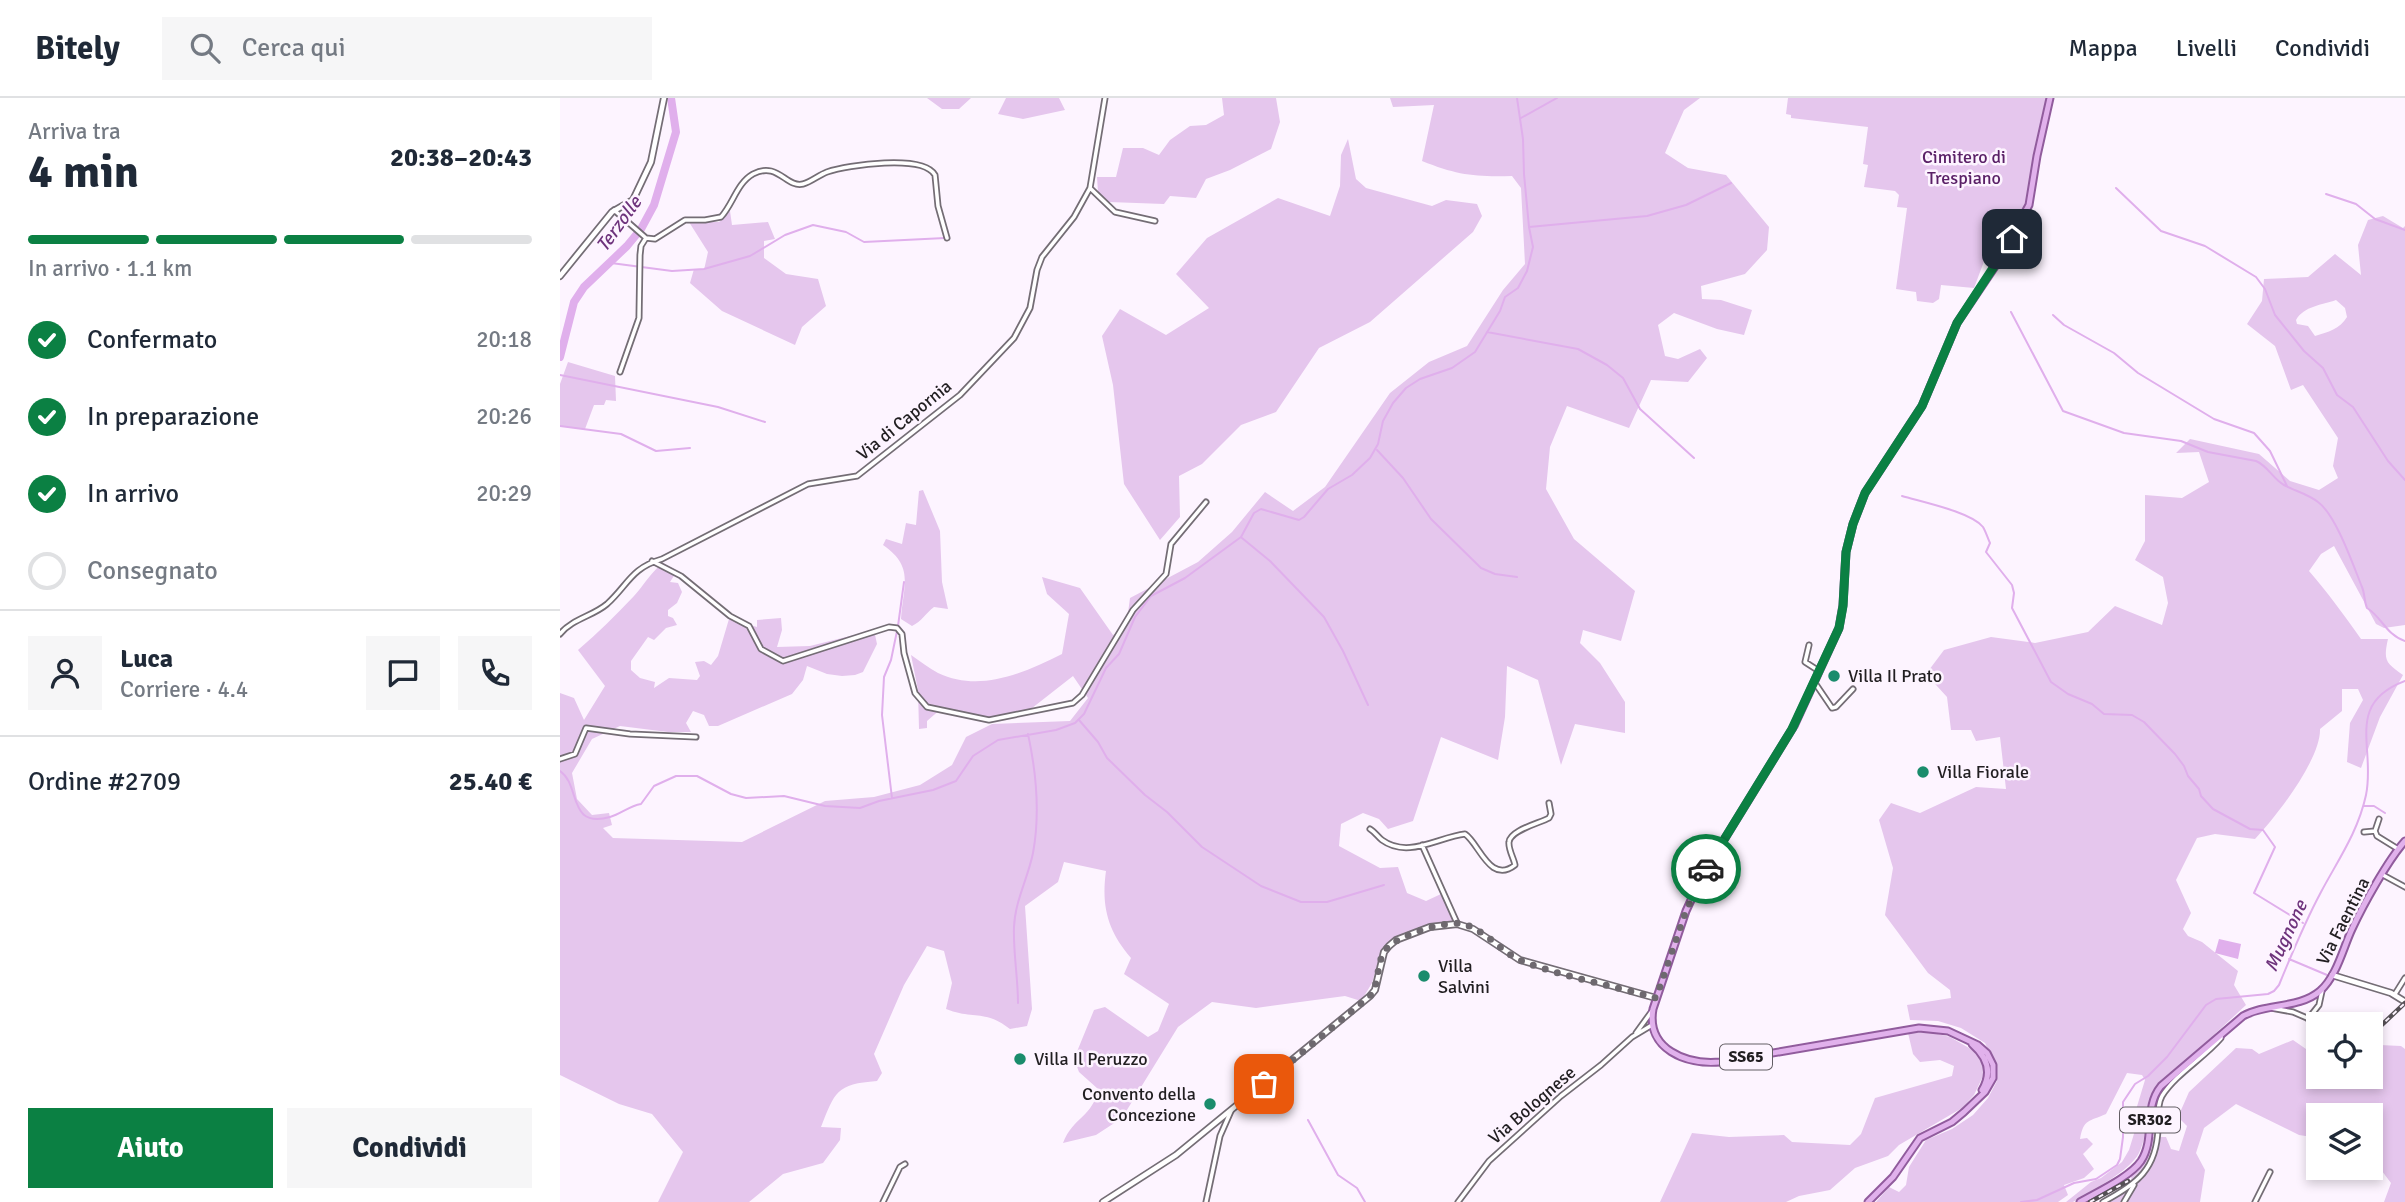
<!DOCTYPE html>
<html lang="it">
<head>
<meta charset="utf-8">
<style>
  body { margin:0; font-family:Signika,sans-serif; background:#f6f6f7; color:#1f2937; height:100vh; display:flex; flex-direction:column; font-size:26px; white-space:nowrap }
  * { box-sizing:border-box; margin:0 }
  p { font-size:23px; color:#747a83 }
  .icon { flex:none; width:38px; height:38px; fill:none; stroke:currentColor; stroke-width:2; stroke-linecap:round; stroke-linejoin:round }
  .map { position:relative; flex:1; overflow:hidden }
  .side { display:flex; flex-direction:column; background:#fff; width:560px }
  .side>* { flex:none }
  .tools { position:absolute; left:1746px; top:914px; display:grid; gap:14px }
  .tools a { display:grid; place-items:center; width:77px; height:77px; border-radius:0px; background:#fff; box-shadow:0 4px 10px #0003; font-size:35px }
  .pin { position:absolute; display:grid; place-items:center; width:60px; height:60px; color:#fff; margin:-30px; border-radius:14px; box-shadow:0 4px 10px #0006 }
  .courier { position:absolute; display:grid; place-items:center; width:70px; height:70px; margin:-35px; border:5px solid #0b8043; border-radius:50%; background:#fff; color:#222; box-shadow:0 2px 9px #0007 }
  .overview em { font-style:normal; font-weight:700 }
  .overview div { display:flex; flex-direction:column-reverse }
  .overview { display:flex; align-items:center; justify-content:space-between; height:119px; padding:0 28px }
  h1 { font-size:46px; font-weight:700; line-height:52px }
  .bar { display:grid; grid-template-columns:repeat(4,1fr); gap:10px 7px; align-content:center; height:84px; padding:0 28px }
  .bar i { height:9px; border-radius:5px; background:#e0e1e3 }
  .bar .on { background:#0b8043 }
  .bar p { grid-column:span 4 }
  .line { display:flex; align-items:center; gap:18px; padding:0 28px; border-top:2px solid #e0e1e3 }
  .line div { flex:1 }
  .round { display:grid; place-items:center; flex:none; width:74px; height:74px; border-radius:0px; background:#f6f6f7 }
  ol { padding:0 28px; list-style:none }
  li { display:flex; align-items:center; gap:21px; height:77px }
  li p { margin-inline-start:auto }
  li .icon { padding:7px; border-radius:50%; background:#0b8043; color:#fff; stroke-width:4 }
  li:last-child { color:#747a83 }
  li i { width:38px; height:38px; border:4px solid #e0e1e3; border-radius:50% }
  .cta { display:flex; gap:14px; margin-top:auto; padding:14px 28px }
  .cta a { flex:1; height:80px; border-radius:0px; background:#0b8043; color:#fff; font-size:28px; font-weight:700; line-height:80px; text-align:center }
  .cta a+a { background:#f6f6f7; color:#1f2937 }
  header { display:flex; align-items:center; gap:42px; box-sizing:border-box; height:98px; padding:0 35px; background:#fff; border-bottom:2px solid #e0e1e3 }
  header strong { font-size:33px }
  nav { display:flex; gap:38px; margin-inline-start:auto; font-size:24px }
  .search { width:490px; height:63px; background:#f6f6f7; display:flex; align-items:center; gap:18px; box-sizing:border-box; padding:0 24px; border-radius:0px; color:#747a83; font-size:26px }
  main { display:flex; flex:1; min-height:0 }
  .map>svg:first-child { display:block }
  .green { fill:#e5c6ed; fill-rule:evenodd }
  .water { fill:#e0afec }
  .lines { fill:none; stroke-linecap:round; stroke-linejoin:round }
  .stream { stroke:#e0afec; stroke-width:2 }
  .river { stroke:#e0afec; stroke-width:8 }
  .minor-casing { stroke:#746d75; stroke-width:7 }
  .tertiary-casing { stroke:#746d75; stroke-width:8 }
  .primary-casing { stroke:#915c9d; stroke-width:9 }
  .minor { stroke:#fff; stroke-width:3.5 }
  .tertiary { stroke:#fff; stroke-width:4.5 }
  .primary { stroke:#e1b1ec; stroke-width:5 }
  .rail-casing { stroke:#555055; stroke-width:4.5 }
  .rail { stroke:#fdf4ff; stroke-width:2; stroke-dasharray:5; stroke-linecap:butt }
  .done { stroke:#6e696f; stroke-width:7; stroke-dasharray:0 12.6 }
  .route { stroke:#0b8043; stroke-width:9 }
  .poi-dot { fill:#1a8c6c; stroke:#fdf4ff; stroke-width:2.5 }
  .labels { text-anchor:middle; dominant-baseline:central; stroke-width:5; stroke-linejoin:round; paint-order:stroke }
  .shield { fill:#fdf4ff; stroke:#635e64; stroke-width:2 }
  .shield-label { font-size:16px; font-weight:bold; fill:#211e21 }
  .park-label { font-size:18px; fill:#5a2067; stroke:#fdf4ff }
  .street-label { font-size:18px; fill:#211e21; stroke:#fdf4ff }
  .poi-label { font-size:18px; fill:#211e21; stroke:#fdf4ff; text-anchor:start }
  .water-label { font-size:19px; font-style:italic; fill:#6e337c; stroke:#fdf4ff }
</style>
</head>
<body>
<header>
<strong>Bitely</strong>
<div class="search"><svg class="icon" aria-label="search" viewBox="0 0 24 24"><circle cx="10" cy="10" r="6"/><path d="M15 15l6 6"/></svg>Cerca qui</div>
<nav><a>Mappa</a><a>Livelli</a><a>Condividi</a></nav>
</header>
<main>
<section class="side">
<div class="overview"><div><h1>4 min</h1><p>Arriva tra</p></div><em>20:38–20:43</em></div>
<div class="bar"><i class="on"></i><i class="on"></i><i class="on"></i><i></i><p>In arrivo · 1.1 km</p></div>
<ol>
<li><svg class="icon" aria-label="check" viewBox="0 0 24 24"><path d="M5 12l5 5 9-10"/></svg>Confermato<p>20:18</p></li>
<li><svg class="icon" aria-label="check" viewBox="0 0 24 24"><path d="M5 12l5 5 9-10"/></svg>In preparazione<p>20:26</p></li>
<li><svg class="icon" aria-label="check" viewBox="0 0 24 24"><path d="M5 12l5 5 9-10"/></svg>In arrivo<p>20:29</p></li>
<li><i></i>Consegnato</li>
</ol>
<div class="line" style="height:126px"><a class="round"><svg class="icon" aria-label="person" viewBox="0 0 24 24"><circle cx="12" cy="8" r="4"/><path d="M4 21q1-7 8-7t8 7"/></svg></a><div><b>Luca</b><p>Corriere · 4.4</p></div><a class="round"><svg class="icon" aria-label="chat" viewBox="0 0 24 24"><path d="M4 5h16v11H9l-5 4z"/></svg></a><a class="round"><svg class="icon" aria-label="phone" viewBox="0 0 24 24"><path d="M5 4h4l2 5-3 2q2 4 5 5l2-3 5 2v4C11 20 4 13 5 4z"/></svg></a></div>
<div class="line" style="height:91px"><div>Ordine #2709</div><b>25.40 €</b></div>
<div class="cta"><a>Aiuto</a><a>Condividi</a></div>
</section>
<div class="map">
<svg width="1845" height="1104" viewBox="0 0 1845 1104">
  <rect width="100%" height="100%" fill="#fdf4ff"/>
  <!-- green -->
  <path class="green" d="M367,0H411L399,11H382Z
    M446,0H499L505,12L463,21L438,16Z
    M662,0H716L720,24L711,51L670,72L646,81L636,100L610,98L604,106L549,104L538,94L537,79H556L563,50H583L599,57L610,42L630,28L646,27L664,17Z
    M830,0H1140L1124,12L1105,55L1128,70L1166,77L1209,129L1207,152L1185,176L1141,188L1142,201L1161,202L1192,212L1184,237L1157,231L1114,215L1098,227L1105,258L1118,261L1140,251L1147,260L1128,284L1091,282L1069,330L1007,308L990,349L986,391L1014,441L1075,493L1061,543L1023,532L1020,545L1040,565L1065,604V635L1015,626L1001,667L978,582L947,568L945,619L938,662L881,639L853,723L828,731L819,721L803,715L781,726L779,748L820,770L838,769L847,795L866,803L881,796L894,824L865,827L822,850L812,885L801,903L785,898L696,910L652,904L618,929L562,1020L536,1037L503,1045C513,1019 533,1019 538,991L519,974L514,961L534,912L545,909L588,939L598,933L609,906L564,876L571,860C548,833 541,809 546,773L504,764L498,784L465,808L472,911L467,928L450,931C424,911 414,922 386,911L392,885L384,853L367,848L344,887L314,956L322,975L317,983C276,986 275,994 261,1029L281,1030L280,1042L263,1065L223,1076L189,1104H98L123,1054L92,1016L59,1006L0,977V595L14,600L24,622L45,588L18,552C38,535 56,517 74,498C84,487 91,474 103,465L117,473L110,484L118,485L122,494L117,505L108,512V518L113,520L117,527L106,530L94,542L88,539L71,563V572L80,580L95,584L94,590L109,580L137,582L140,578L135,564L144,563L151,567L158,558L169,521L197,529V522L221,520L222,532L217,549L250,548L314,532L317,546L303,574L295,577L282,578L267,576L247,568L243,582L232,596L158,628H149L144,617L133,613L126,625L131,634H108L60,628L32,641L12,675L17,701L32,717L49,715L52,727L43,730L53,740L182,744L265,703L314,699L360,687L392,667L406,639L432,626L510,623L528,600L513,578L467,614L428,619L382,610L367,623V630L359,631L358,592L351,557C360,563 369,570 378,575C420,595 464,575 502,556L509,516L487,496L482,479L520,490L553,537L566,530L570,500L638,464L672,434L705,394L733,413L765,389L830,295L869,264L907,248L943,192L965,166L961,90L952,78C914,79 897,77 862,63L874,7L833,9Z
    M1228,0H1486L1475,49L1470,97L1442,151L1429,150L1414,190L1381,187L1379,201L1373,205L1357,203L1356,194L1336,191L1347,110L1337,109L1339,97L1335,93L1304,89L1308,67L1303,66L1308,29L1231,20V17L1226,16Z
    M788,41L796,81L806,90L872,108L886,102L917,106L922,118L913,134L810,224L759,250L716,314L681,327L642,366L619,378L620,419L600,442L564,386L553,287L542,238L560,211L606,237L649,210L616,176L647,140L718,100L770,118L780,88L781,57Z
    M170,113L172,127L208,124L215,141L204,143V160L226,176L258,181L266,208L242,229L235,247L162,213L130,185L134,171L144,172L148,154L129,124H159Z
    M1823,118L1843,130L1845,128V527L1824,530L1816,526L1774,448L1761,456L1749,473C1768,495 1784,517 1801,541H1828C1823,563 1826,565 1843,577L1820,619L1801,670L1787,664L1790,625L1803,602L1798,591H1782V613L1760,631C1761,661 1716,719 1695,741L1655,736L1637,740L1616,782L1631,815L1623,831L1628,838L1642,844L1678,873L1674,887L1686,907L1599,988C1583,1010 1590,1032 1579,1055C1570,1073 1531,1093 1513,1104H1506L1531,1084L1541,1080L1562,1064L1569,1052L1577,1026L1572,1025L1585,982L1582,977L1567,975L1546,1016C1529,1024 1524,1020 1520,1041L1527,1040L1533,1046L1523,1056L1534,1071L1524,1080L1504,1087L1508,1097L1498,1104H1316L1329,1089L1339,1094L1346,1087L1349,1069L1366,1042L1392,1031L1413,1017L1428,1000L1437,983L1435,966L1425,945L1401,930L1378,923L1350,922L1347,907L1391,900L1390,892L1368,875L1325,817L1333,770L1319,722L1331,705L1360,715L1416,689L1446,691L1440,639L1416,643L1411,632H1391L1387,599L1366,576L1384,552L1431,539L1475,545L1528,534L1555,508L1602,527L1608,505L1603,479L1575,462L1585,443V397L1622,400L1649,384L1639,354L1616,355L1630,341L1699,356L1730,383L1759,392L1778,380L1773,368L1778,340L1743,287L1731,292L1715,248L1687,226L1702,203L1704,181L1748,179L1775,156L1801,177L1798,147L1808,122ZM1776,202L1785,210L1787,219C1780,231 1768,234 1755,238L1748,228L1737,226L1736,222C1744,208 1762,207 1776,202Z
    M8,264L55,278L56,303L46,302L44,307H34L25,331L0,328V286Z
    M363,392L380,433L382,484L388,511L374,509C365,516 362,523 352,528L341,521C343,488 355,469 323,447L326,441L342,446L346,425L356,427L359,393Z
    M1370,934L1390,939L1416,954L1422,966L1423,978L1414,997L1402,1010L1339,1047L1328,1058L1295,1070L1270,1092L1239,1098L1226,1104H1100L1132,1035L1169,1039L1224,1037L1232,1044L1290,1047L1301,1036L1315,1000L1392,978L1394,968L1380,962L1360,964L1353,956L1348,935Z
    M1733,942L1759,960V978H1811V954L1820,947L1841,948L1845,951V1104H1824L1831,1085L1822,1073L1808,1069H1811V1017H1759V1040L1739,1037L1676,1006L1644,1030L1636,1055L1645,1072L1640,1104H1541L1572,1084L1571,1078L1582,1067L1593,1039H1606L1611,1051L1619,1053L1627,1028L1618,1019L1629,994L1676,950L1692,951L1699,956Z"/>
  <!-- water -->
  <path class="water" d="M1659,841L1681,846L1678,861L1655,855Z"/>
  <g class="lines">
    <!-- stream -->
    <path class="stream" d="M961,20L997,0
      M1556,90L1601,133L1645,148L1696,179L1705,191L1715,217L1744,253L1763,270L1777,297L1793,309L1828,363L1845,382
      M1766,96L1796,106L1815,121L1845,132
      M969,129L1087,118L1126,107L1171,85
      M51,165L112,173L144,171L190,158L225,137L253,127L286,134L304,144L385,140
      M1451,214L1503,313L1564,335L1621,343L1648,354L1696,363C1708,368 1713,381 1724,387C1735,393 1748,396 1758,404C1776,417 1793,467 1802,489C1805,496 1804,503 1807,510C1822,519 1826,537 1845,543
      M1493,217L1504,227L1554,255L1578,275L1654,321L1694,335L1710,353L1727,388
      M927,234L1018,251L1047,267L1063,280L1080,311L1134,360
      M0,250L2,251
      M0,277L158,309L205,324
      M0,328L61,336L96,353L130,350
      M817,352L843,380L871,421L921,470L935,476L957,479
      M1342,398C1362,404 1411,414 1423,429C1426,434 1428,441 1430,445L1426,454L1452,487L1454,495L1452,510L1491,584L1508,596L1532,606L1544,616L1572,617L1584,624L1615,656L1624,668L1628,678L1639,691L1641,698L1653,711L1690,731L1703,732L1715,749L1694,795L1743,825
      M682,440L710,463L764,519L783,553L808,607
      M338,528L344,484
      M519,622L538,644L547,660L585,697L607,714L642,749L701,788L741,804H767L824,787
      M0,673C21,687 7,731 50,719C61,716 69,708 81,706L94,688L116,678H137L171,696L186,700L224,698L265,708L300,710L319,703L373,692L396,683L413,658L438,642L496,632L515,625L524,616L546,570L559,556L575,519L591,498L625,480L681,439L694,415L701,411L739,422L744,419L768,391L792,377L810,360L818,346L823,323L833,305L846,290L860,281L892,270L915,254L940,213L945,199L958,190L967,173L973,149L969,129L964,76L963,41L957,0
      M332,700L322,617L324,579L331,562L337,533
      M1804,708H1814L1825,715
      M1729,861L1767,877
      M458,905C458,879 453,854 454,829C455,803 468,780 473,755C480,717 476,673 468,636
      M748,1022L778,1077L797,1090L805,1104
      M1461,1104L1477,1102L1514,1085L1536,1081L1557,1067L1560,1061L1563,1039V1004L1575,986L1588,978L1607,959L1646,907L1656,901L1708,896L1714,893L1719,887C1732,855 1745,824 1761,794C1778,762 1798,734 1806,697C1816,650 1784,606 1845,583"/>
    <!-- river -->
    <path class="river" d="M0,259L14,204L24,189L67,148L81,131L94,107L116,34L111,0"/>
    <defs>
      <path id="minor" d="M530,90L555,114L595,123
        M54,112L86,140L95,141L125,122H145L161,119C173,106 177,85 193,76C218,63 226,90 243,86C251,84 259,77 267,74C288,67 363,56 375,77L378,108L387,140
        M60,274L79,220L80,157L81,148L86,140
        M92,463L121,478L170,518L189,528L201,551L223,563L329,529L337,530L342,536L344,555L355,595L367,609L429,622L513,605L522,597L573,512L606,476L611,446L646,404
        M0,536C12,521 33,518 47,506C68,487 71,470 102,461L248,386L297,378L400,297L454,240L470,210L477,172L482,159L514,119L530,90L545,0
        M1249,547L1245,564L1259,573
        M1255,585L1272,610L1276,609L1293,591
        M0,661L15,656L26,630L70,636L136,639
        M1819,721L1815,733L1817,738L1838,751
        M810,731C815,734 818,739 822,742C848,761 878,739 905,736C919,745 930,787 955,767C954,761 948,751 949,744C950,732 980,725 989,720L991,716L989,705
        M1804,734L1815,733
        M862,747L897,825
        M1823,777L1845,789
        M1835,896L1845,880
        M1711,910L1733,914L1747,920
        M1759,930L1748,921L1759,907L1762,893
        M1076,935L1092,913
        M323,1104L340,1069L345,1066
        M646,1104L660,1038L671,1013
        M898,1104L929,1063L1001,998L1041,967L1072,939L1092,927
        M1543,1104C1577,1086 1597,1071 1598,1030C1598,1020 1597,1007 1602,998C1616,976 1644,960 1661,940V937
        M1564,1104L1574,1087
        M1695,1104L1710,1074"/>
      <path id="tertiary" d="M0,178L52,114L73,102L91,64L104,0
        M1772,877L1831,895L1844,903
        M543,1104L616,1057L810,898L815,892L824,854L829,848L836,842L870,829L897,826L913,831L960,862L1096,900"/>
      <path id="primary" d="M1412,946C1427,959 1433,974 1422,992
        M1308,1104L1333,1079L1360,1040L1392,1024L1404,1014L1425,994L1433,980V967L1427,955L1418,947L1388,933L1359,930L1160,964C1126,967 1086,951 1093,911L1126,813L1143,776L1234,628L1279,530L1283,507L1286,454L1293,426L1305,395L1362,308L1397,225L1436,167L1469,107L1477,58L1490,0
        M1520,1104C1537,1094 1570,1079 1581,1063C1596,1040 1583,1010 1601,988L1683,918C1706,905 1739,911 1760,893C1777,878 1783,850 1792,831C1803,807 1828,762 1845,743"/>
    </defs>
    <!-- minor casing -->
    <use href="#minor" class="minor-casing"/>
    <!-- tertiary casing -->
    <use href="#tertiary" class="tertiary-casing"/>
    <!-- primary casing -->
    <use href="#primary" class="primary-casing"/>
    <!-- minor -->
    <use href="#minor" class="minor"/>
    <!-- tertiary -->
    <use href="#tertiary" class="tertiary"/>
    <!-- primary -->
    <use href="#primary" class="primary"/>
    <defs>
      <path id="rail" d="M1811,937L1845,905
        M1530,1104L1568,1083"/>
    </defs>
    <!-- rail casing -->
    <use href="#rail" class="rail-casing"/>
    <!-- rail -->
    <use href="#rail" class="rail"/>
  </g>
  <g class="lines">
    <!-- done -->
    <path class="done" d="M704,986L810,898C821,884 815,862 828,849C840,837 886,822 903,826C926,832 941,854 962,863C1003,879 1054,888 1096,900L1126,813L1146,771"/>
    <!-- route -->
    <path class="route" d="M1146,771L1232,631L1279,530L1283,508L1286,454L1293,426L1305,395L1362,308L1397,225L1452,141"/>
  </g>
  <!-- markers -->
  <g class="poi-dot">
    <circle cx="1274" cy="578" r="7"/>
    <circle cx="1363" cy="674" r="7"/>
    <circle cx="864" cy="878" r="7"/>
    <circle cx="460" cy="961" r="7"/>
    <circle cx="650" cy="1006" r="7"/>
  </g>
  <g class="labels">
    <!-- shield labels -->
    <g class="shield">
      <rect x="1160" y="946.5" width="52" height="25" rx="5"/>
      <rect x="1560" y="1009.5" width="60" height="25" rx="5"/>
    </g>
    <g class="shield-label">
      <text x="1186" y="959">SS65</text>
      <text x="1590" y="1022">SR302</text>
    </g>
    <!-- park labels -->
    <g class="park-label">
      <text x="1404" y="59">Cimitero di<tspan x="1404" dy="21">Trespiano</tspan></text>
    </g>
    <!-- street labels -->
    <g class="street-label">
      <text transform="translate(344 322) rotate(-39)">Via di Capornia</text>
      <text transform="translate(1783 823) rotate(-63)">Via Faentina</text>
      <text transform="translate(972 1007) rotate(-41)">Via Bolognese</text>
    </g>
    <!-- poi labels -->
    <g class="poi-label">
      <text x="1288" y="578">Villa Il Prato</text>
      <text x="1377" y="674">Villa Fiorale</text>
      <text x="878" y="868">Villa<tspan x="878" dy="21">Salvini</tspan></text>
      <text x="474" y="961">Villa Il Peruzzo</text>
      <text x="636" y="996" text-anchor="end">Convento della<tspan x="636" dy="21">Concezione</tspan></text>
    </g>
    <!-- water labels -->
    <g class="water-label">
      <text transform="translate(59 126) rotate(-54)">Terzolle</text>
      <text transform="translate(1726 838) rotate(-65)">Mugnone</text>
    </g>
  </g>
</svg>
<div class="tools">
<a><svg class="icon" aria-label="locate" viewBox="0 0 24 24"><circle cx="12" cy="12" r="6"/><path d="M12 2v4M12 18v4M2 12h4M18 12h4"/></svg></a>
<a><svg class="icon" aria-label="layers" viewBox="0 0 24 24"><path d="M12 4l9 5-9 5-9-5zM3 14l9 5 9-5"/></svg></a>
</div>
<div class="pin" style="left:704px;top:986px;background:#ea580c"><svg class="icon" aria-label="bag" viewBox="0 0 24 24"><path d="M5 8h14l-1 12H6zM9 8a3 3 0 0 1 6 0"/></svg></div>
<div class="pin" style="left:1452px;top:141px;background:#1f2937"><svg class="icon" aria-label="home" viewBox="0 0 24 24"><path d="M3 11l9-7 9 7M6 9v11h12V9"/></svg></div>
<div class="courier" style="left:1146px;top:771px"><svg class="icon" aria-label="car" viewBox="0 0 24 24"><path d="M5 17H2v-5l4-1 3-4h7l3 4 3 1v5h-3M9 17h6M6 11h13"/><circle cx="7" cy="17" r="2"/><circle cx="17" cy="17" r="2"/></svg></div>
</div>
</main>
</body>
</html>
